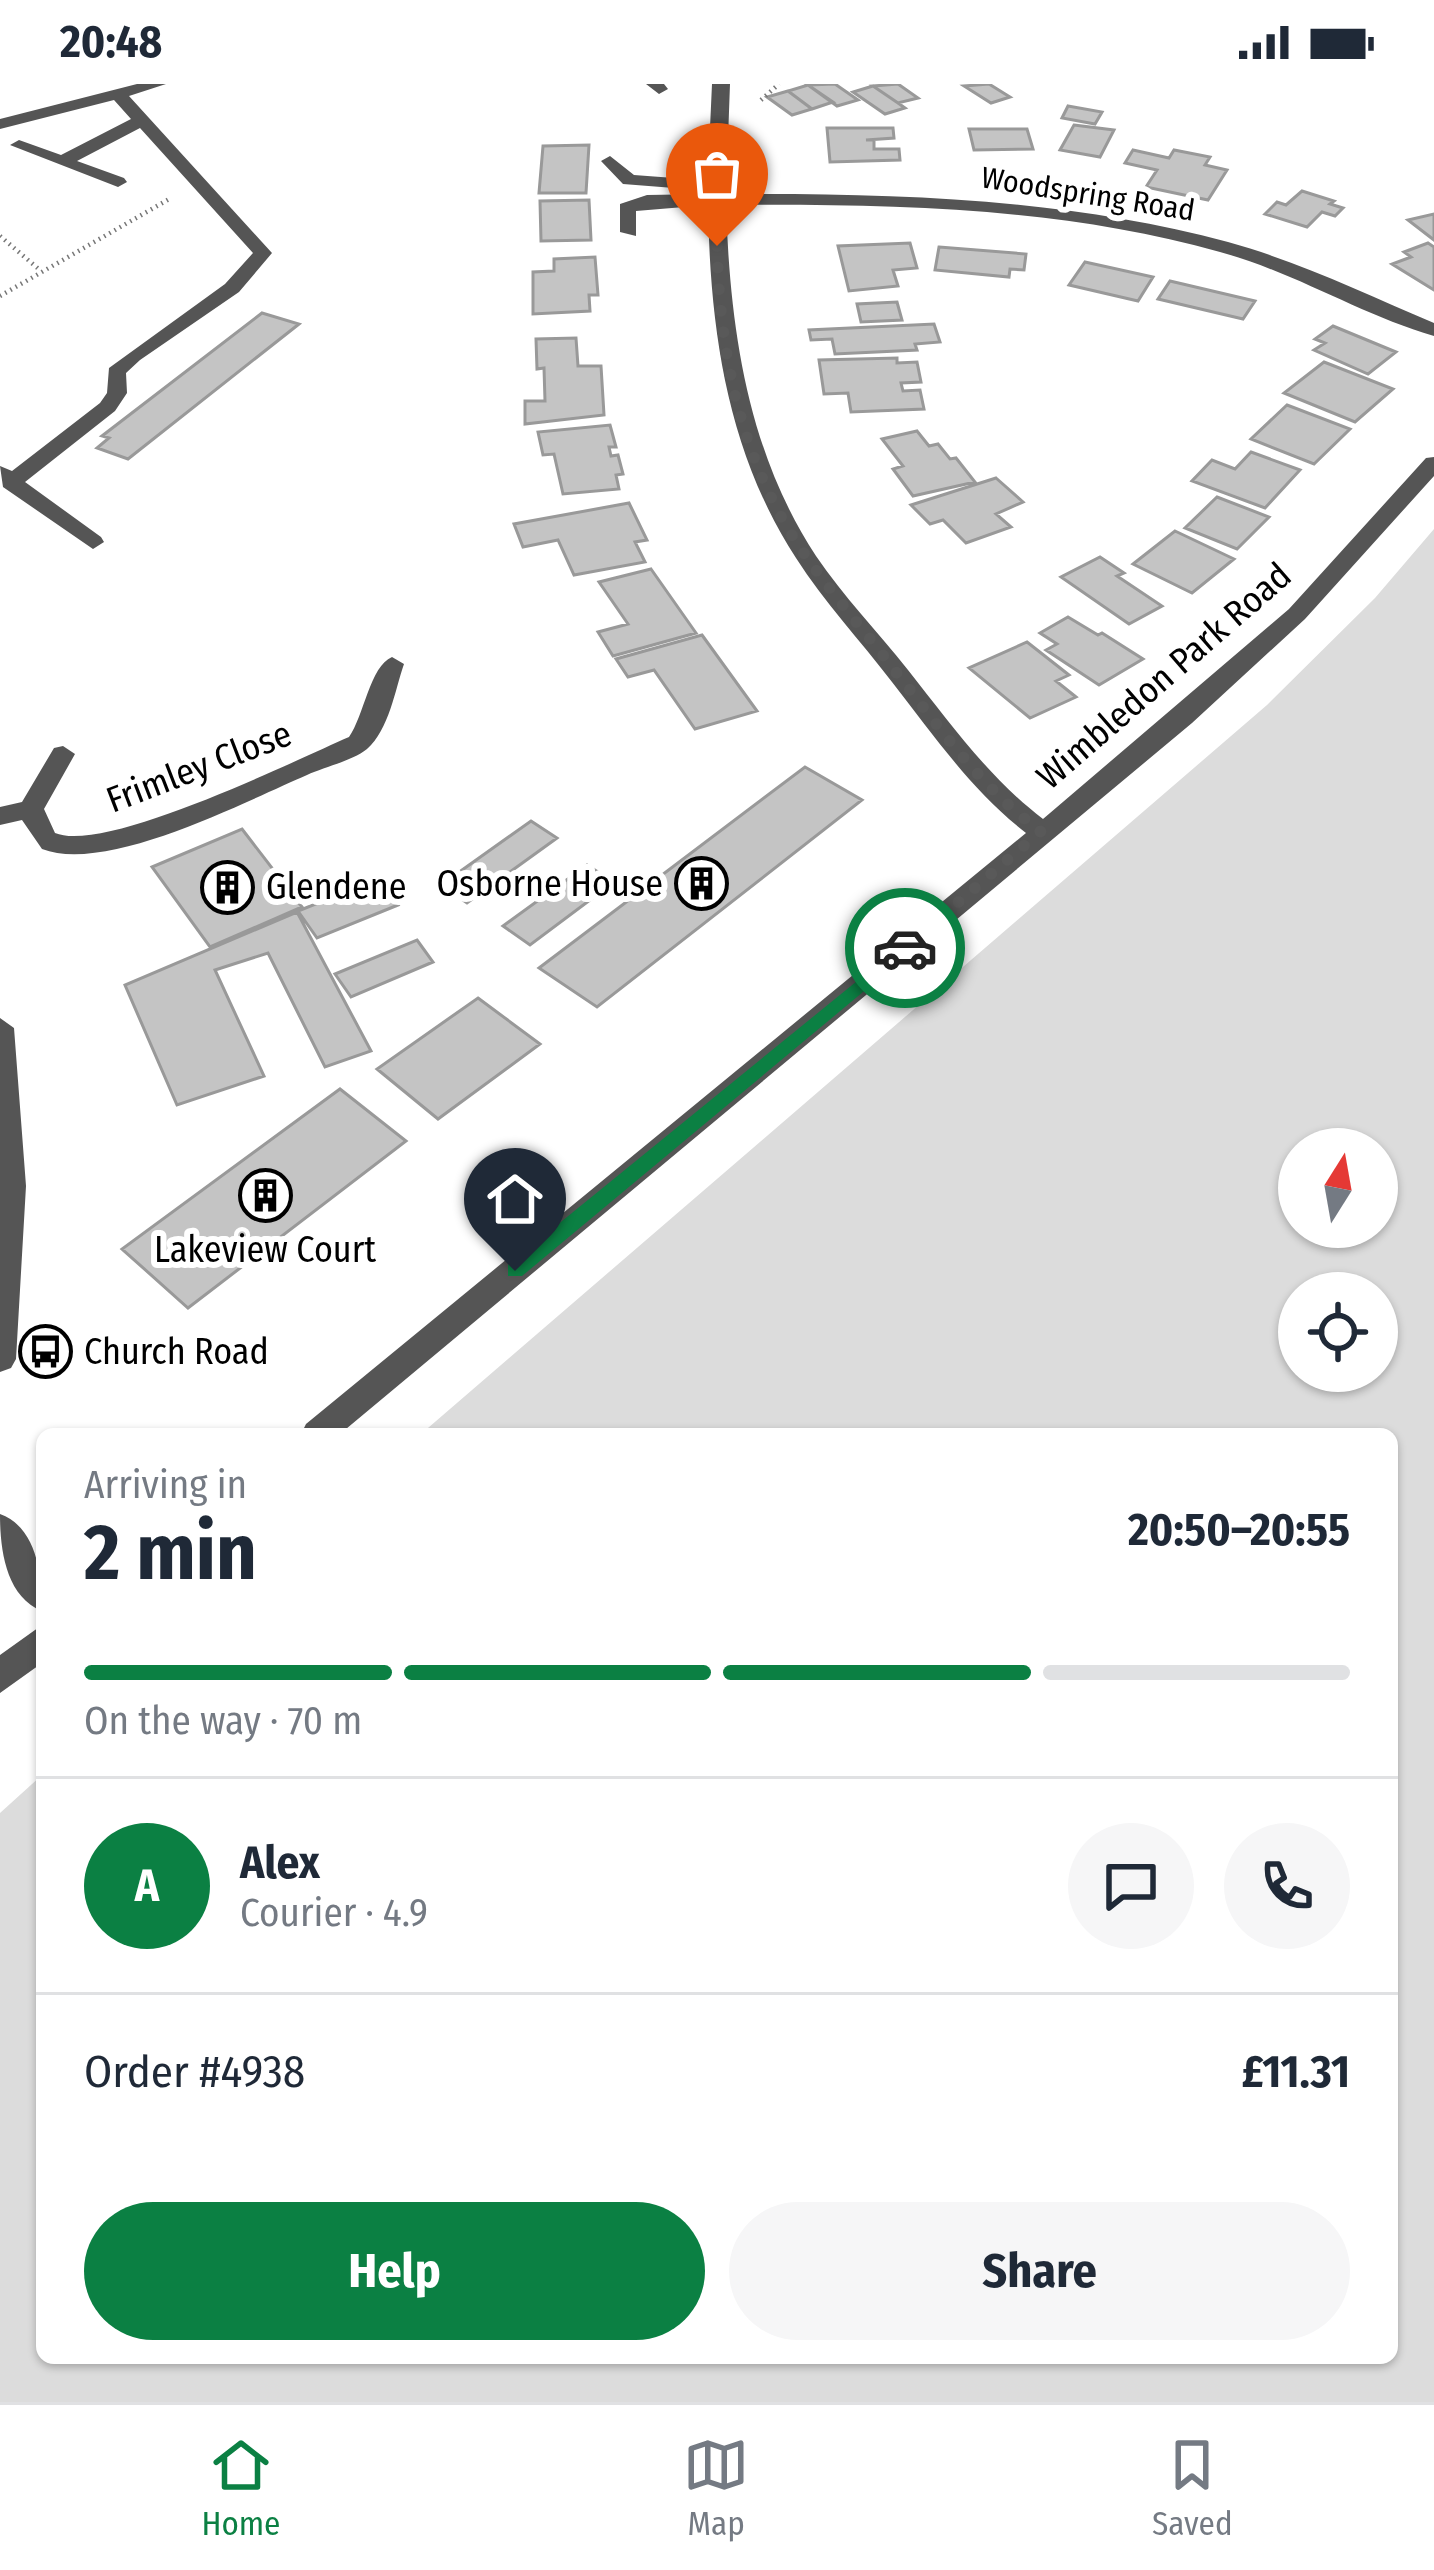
<!DOCTYPE html>
<html lang="en">
<head>
<meta charset="utf-8">
<style>
  body { margin:0; font-family:"Fira Sans Condensed",sans-serif; background:#f6f6f7; color:#1f2937; height:100vh; display:flex; flex-direction:column; font-size:45px; white-space:nowrap }
  * { box-sizing:border-box; margin:0 }
  p { font-size:39px; color:#747a83 }
  .icon { flex:none; width:66px; height:66px; fill:none; stroke:currentColor; stroke-width:2; stroke-linecap:round; stroke-linejoin:round }
  .map { position:relative; flex:1; overflow:hidden }
  .side { position:absolute; left:36px; top:1344px; width:1362px; height:936px; display:flex; flex-direction:column; background:#fff; border-radius:18px; box-shadow:0 3px 9px #0004 }
  .side>* { flex:none }
  .needle { width:78px; rotate:11deg }
  .buttons { position:absolute; left:1278px; top:1044px; display:grid; gap:24px }
  .buttons a { display:grid; place-items:center; width:120px; height:120px; border-radius:50%; background:#fff; box-shadow:0 3px 9px #0004; font-size:60px }
  .pin { position:absolute; display:grid; place-items:center; width:102px; height:102px; color:#fff; margin:-123px -51px; border-radius:50% 50% 50% 0; rotate:-45deg; box-shadow:0 0 12px #0007 }
  .pin .icon { rotate:45deg }
  .courier { position:absolute; display:grid; place-items:center; width:120px; height:120px; margin:-60px; border:9px solid #0b8043; border-radius:50%; background:#fff; color:#222; box-shadow:0 3px 15px #0007 }
  .head em { font-style:normal; font-weight:700 }
  .head div { display:flex; flex-direction:column-reverse }
  .head { display:flex; align-items:center; justify-content:space-between; height:204px; padding:0 48px }
  h1 { font-size:78px; font-weight:700; line-height:90px }
  .bar { display:grid; grid-template-columns:repeat(4,1fr); gap:18px 12px; align-content:center; height:144px; padding:0 48px }
  .bar i { height:15px; border-radius:9px; background:#e0e1e3 }
  .bar .selected { background:#0b8043 }
  .bar p { grid-column:span 4 }
  .line { display:flex; align-items:center; gap:30px; padding:0 48px; border-top:3px solid #e0e1e3 }
  .line div { flex:1 }
  .round { display:grid; place-items:center; flex:none; width:126px; height:126px; border-radius:63px; background:#f6f6f7 }
  .button { display:flex; gap:24px; margin-top:auto; padding:24px 48px }
  .button a { flex:1; height:138px; border-radius:72px; background:#0b8043; color:#fff; font-size:48px; font-weight:700; line-height:138px; text-align:center }
  .button a+a { background:#f6f6f7; color:#1f2937 }
  .status { display:flex; justify-content:space-between; align-items:center; height:84px; padding:0 60px; background:#fff; direction:ltr }
  .status svg { height:33px; fill:currentColor }
  .tabs { display:flex; justify-content:space-around; align-items:center; height:168px; border-top:3px solid #e0e1e3; background:#fff; font-size:33px; color:#747a83 }
  .tabs a { display:grid; justify-items:center; gap:6px }
  .tabs .selected { color:#0b8043 }
  .map>svg:first-child { display:block }
  .green { fill:#dcdcdc; fill-rule:evenodd }
  .building { fill:#c4c4c4; stroke:#999; stroke-width:3 }
  .lines { fill:none; stroke-linecap:round; stroke-linejoin:round }
  .path { stroke:#777; stroke-width:4.5; stroke-dasharray:1.5 4.5; stroke-linecap:butt }
  .minor { fill:#555; fill-rule:evenodd }
  .route { fill:#0b8043 }
  .done { stroke:#595959; stroke-width:12; stroke-dasharray:0 21.6 }
  .labels { text-anchor:middle; dominant-baseline:central; stroke-width:12; stroke-linejoin:round; paint-order:stroke }
  .far-street-label { font-size:30px; fill:#000; stroke:#fff }
  .street-label { font-size:36px; fill:#000; stroke:#fff }
  .poi-label { font-size:36px; fill:#000; stroke:#fff; text-anchor:start }
</style>
</head>
<body>
<div class="status"><b>20:48</b><svg viewBox="0 0 49 12"><path d="M0 12V9h3v3zM5 12V6h3v6zM10 12V3h3v9zM15 12V0h3v12zM26 1h20v11H26zM47 4h2v5h-2z"/></svg></div>
<div class="map">
<svg width="1434" height="2318" viewBox="0 0 1434 2318">
  <rect width="100%" height="100%" fill="#fff"/>
  <!-- green -->
  <path class="green" d="M1434,445V2318H0V1729L42,1691V2274H1392V1350H421L1267,621L1375,514ZM1299,1065H1377V1143H1299ZM1299,1209H1377V1287H1299Z"/>
  <!-- building -->
  <path class="building" d="M835,0L858,16L837,22L808,1Z
    M898,0L918,14L898,19L873,2Z
    M989,0L1010,13L991,19L964,2Z
    M808,1L833,18L812,25L788,7Z
    M873,2L898,19L905,24L885,30L853,8Z
    M788,7L812,25L792,31L767,13Z
    M1068,22L1102,28L1095,40L1062,34Z
    M1074,41L1114,46L1100,73L1060,66Z
    M827,44H893L894,54L866,56H874V65H899L900,76L830,78Z
    M969,45H1027L1033,65L974,66Z
    M589,61L586,109H539L543,62Z
    M1133,66L1169,74L1174,66L1210,73L1205,81L1227,86L1208,116L1146,103L1157,86L1125,79Z
    M1302,107L1334,117L1330,120L1343,124L1335,132L1322,128L1307,143L1265,130L1277,118L1286,121Z
    M589,116L591,156L541,157L540,117Z
    M1434,130V156L1408,136Z
    M910,159L917,184L893,186L898,202L849,207L838,162Z
    M1428,159L1434,163V206L1392,180L1411,173L1404,168Z
    M939,163L1026,170L1024,186L1010,185L1009,193L935,186Z
    M595,173L598,211H589L590,227L533,230V188L554,187V175Z
    M1085,178L1153,193L1138,217L1069,201Z
    M1170,197L1255,217L1243,235L1158,215Z
    M897,218L902,236L861,238L857,220Z
    M262,229L299,240L128,375L97,364L109,354L102,352Z
    M934,240L940,258L915,260L917,266L835,270L832,255L811,256L809,246Z
    M1333,242L1396,268L1368,290L1314,266L1325,259L1315,255Z
    M576,254L578,282H601L604,331L525,340V317H545L544,284L537,285L536,255Z
    M897,274V279L917,278L921,298L901,299L903,307L920,306L924,325L851,328L848,309L824,310L819,276Z
    M1324,278L1393,305L1355,338L1284,309Z
    M1287,321L1350,345L1314,380L1251,355Z
    M610,341L616,363H609L611,372L618,371L623,390L616,391L619,405L563,410L554,370L543,371L538,348Z
    M917,347L929,362L938,360L950,375L956,374L975,398L913,412L893,385L903,382L882,355Z
    M1251,368L1300,386L1265,424L1192,397L1212,376L1235,385Z
    M996,394L1023,418L996,430L1011,443L966,459L943,436L930,440L911,421Z
    M1217,413L1269,433L1237,465L1185,444Z
    M629,419L647,456L635,458L645,478L574,491L558,456L523,463L514,440Z
    M1175,447L1234,475L1192,509L1133,480Z
    M1100,473L1124,489L1117,492L1162,522L1129,540L1061,493Z
    M651,485L696,549L613,572L598,548L628,540L599,498Z
    M1068,533L1098,551L1102,549L1143,575L1099,601L1046,566L1057,560L1040,549Z
    M702,551L757,627L695,645L654,586L628,593L616,575Z
    M1027,558L1069,591L1056,597L1076,613L1030,634L969,584Z
    M805,683L862,716L597,923L539,884Z
    M531,737L557,754L467,819L441,801Z
    M242,745L302,823L210,863L152,783Z
    M587,781L614,798L530,861L503,842Z
    M378,795L398,821L317,854L298,827Z
    M297,828L371,967L325,983L268,869L215,886L264,992L177,1021L125,901Z
    M417,856L433,878L351,913L335,890Z
    M478,914L540,960L438,1035L377,985Z
    M340,1005L406,1057L188,1224L122,1165Z"/>
  <g class="lines">
    <!-- path -->
    <path class="path" d="M761,16L779,0
      M0,152L41,187
      M0,212L171,114"/>
    <!-- minor -->
    <path class="minor" d="M137,0H166L129,12L272,169L239,208L140,276L126,289L127,309L115,327L25,398L101,453L104,458L93,465L3,403L0,382L12,387L100,319L107,309L109,284L225,200L253,169L140,44L77,77L124,94L127,98L118,103L10,61L19,56L61,71L131,35L114,16L0,45V35Z
      M646,0H664L668,5L659,10Z
      M712,0H730L726,110C894,109 1065,114 1228,158C1300,178 1366,210 1434,239V252C1361,231 1294,188 1220,168C1060,123 891,120 726,121C730,244 747,367 816,472C843,512 878,548 908,586C950,639 989,694 1043,735L1289,525L1426,374L1434,373V392L1305,535L1192,639L340,1350H301L306,1340L1026,749C972,707 934,652 892,598C860,556 824,518 796,474C727,368 710,246 708,121L636,127V152L620,148V120L647,111L707,110Z
      M610,72L634,91L674,94L683,99L674,104L623,100L601,77Z
      M392,573L404,580C395,606 389,646 367,665C352,677 324,683 307,691C244,718 107,790 42,765L22,736L0,741V723L22,718L54,664L63,662L75,670L44,725L55,749C105,770 294,677 349,653C364,632 370,582 392,573Z
      M0,934L14,944L26,1102L16,1275L11,1284L0,1288Z
      M0,1430C38,1444 42,1493 42,1527C5,1512 0,1464 0,1430Z
      M42,1541V1579L0,1609V1571Z"/>
  </g>
  <!-- route -->
  <path class="route" d="M905,858L914,864L911,868L522,1192H508V1181Z"/>
  <g class="lines">
    <!-- done -->
    <path class="done" d="M717,162C719,268 741,379 803,468C833,511 867,550 899,592C943,648 983,706 1041,747L905,864"/>
  </g>
  <!-- icons -->
  <defs>
    <symbol id="building-ring" viewBox="-11 -11 22 22"><circle r="9.5" fill="#fff" stroke="#000" stroke-width="1.5"/><path d="M-4-6H4V6H1V3H-1V6H-4ZM-2.5-4.3h1.7v1.8h-1.7ZM.8-4.3h1.7v1.8H.8ZM-2.5-1h1.7V.8h-1.7ZM.8-1h1.7V.8H.8Z" fill="#000"/></symbol>
    <symbol id="bus-ring" viewBox="-11 -11 22 22"><circle r="9.5" fill="#fff" stroke="#000" stroke-width="1.5"/><path d="M-5-6H5V4H4V6H2V4H-2V6H-4V4H-5ZM-3.5-4V0h7V-4ZM-3.5 1.2v1.5H-2V1.2ZM2 1.2v1.5H3.5V1.2Z" fill="#000"/></symbol>
  </defs>
  <g fill-rule="evenodd">
    <use href="#building-ring" x="672" y="770" width="59" height="59"/>
    <use href="#building-ring" x="198" y="774" width="59" height="59"/>
    <use href="#building-ring" x="236" y="1082" width="59" height="59"/>
    <use href="#bus-ring" x="16" y="1238" width="59" height="59"/>
  </g>
  <g class="labels">
    <!-- far-street labels -->
    <g class="far-street-label">
      <text transform="translate(1088 110) rotate(9)">Woodspring Road</text>
    </g>
    <!-- street labels -->
    <g class="street-label">
      <text transform="translate(1164 592) rotate(-41)">Wimbledon Park Road</text>
      <text transform="translate(199 683) rotate(-21)">Frimley Close</text>
    </g>
    <!-- poi labels -->
    <g class="poi-label">
      <text x="663" y="800" text-anchor="end">Osborne House</text>
      <text x="266" y="803">Glendene</text>
      <text x="265" y="1166" text-anchor="middle">Lakeview Court</text>
      <text x="84" y="1268">Church Road</text>
    </g>
  </g>
</svg>
<div class="buttons">
<a><svg class="needle" viewBox="-14 -14 28 28"><path d="M0-13l5 13h-10z" fill="#e53935"/><path d="M0 13l5-13h-10z" fill="#747a83"/></svg></a>
<a><svg class="icon" aria-label="locate" viewBox="0 0 24 24"><circle cx="12" cy="12" r="6"/><path d="M12 2v4M12 18v4M2 12h4M18 12h4"/></svg></a>
</div>
<div class="pin" style="left:717px;top:162px;background:#ea580c"><svg class="icon" aria-label="bag" viewBox="0 0 24 24"><path d="M5 8h14l-1 12H6zM9 8a3 3 0 0 1 6 0"/></svg></div>
<div class="pin" style="left:515px;top:1187px;background:#1f2937"><svg class="icon" aria-label="home" viewBox="0 0 24 24"><path d="M3 11l9-7 9 7M6 9v11h12V9"/></svg></div>
<div class="courier" style="left:905px;top:864px"><svg class="icon" aria-label="car" viewBox="0 0 24 24"><path d="M5 17H2v-5l4-1 3-4h7l3 4 3 1v5h-3M9 17h6M6 11h13"/><circle cx="7" cy="17" r="2"/><circle cx="17" cy="17" r="2"/></svg></div>
<section class="side">
<div class="head"><div><h1>2 min</h1><p>Arriving in</p></div><em>20:50–20:55</em></div>
<div class="bar"><i class="selected"></i><i class="selected"></i><i class="selected"></i><i></i><p>On the way · 70 m</p></div>
<div class="line" style="height:216px"><b class="round" style="background:#0b8043;color:#fff">A</b><div><b>Alex</b><p>Courier · 4.9</p></div><a class="round"><svg class="icon" aria-label="chat" viewBox="0 0 24 24"><path d="M4 5h16v11H9l-5 4z"/></svg></a><a class="round"><svg class="icon" aria-label="phone" viewBox="0 0 24 24"><path d="M5 4h4l2 5-3 2q2 4 5 5l2-3 5 2v4C11 20 4 13 5 4z"/></svg></a></div>
<div class="line" style="height:156px"><div>Order #4938</div><b>£11.31</b></div>
<div class="button"><a>Help</a><a>Share</a></div>
</section>
</div>
<nav class="tabs">
<a class="selected"><svg class="icon" aria-label="home" viewBox="0 0 24 24"><path d="M3 11l9-7 9 7M6 9v11h12V9"/></svg>Home</a>
<a><svg class="icon" aria-label="map" viewBox="0 0 24 24"><path d="M3 6l6-2 6 2 6-2v14l-6 2-6-2-6 2zM9 4v14M15 6v14"/></svg>Map</a>
<a><svg class="icon" aria-label="saved" viewBox="0 0 24 24"><path d="M7 4h10v16l-5-4-5 4z"/></svg>Saved</a>
</nav>
</body>
</html>
